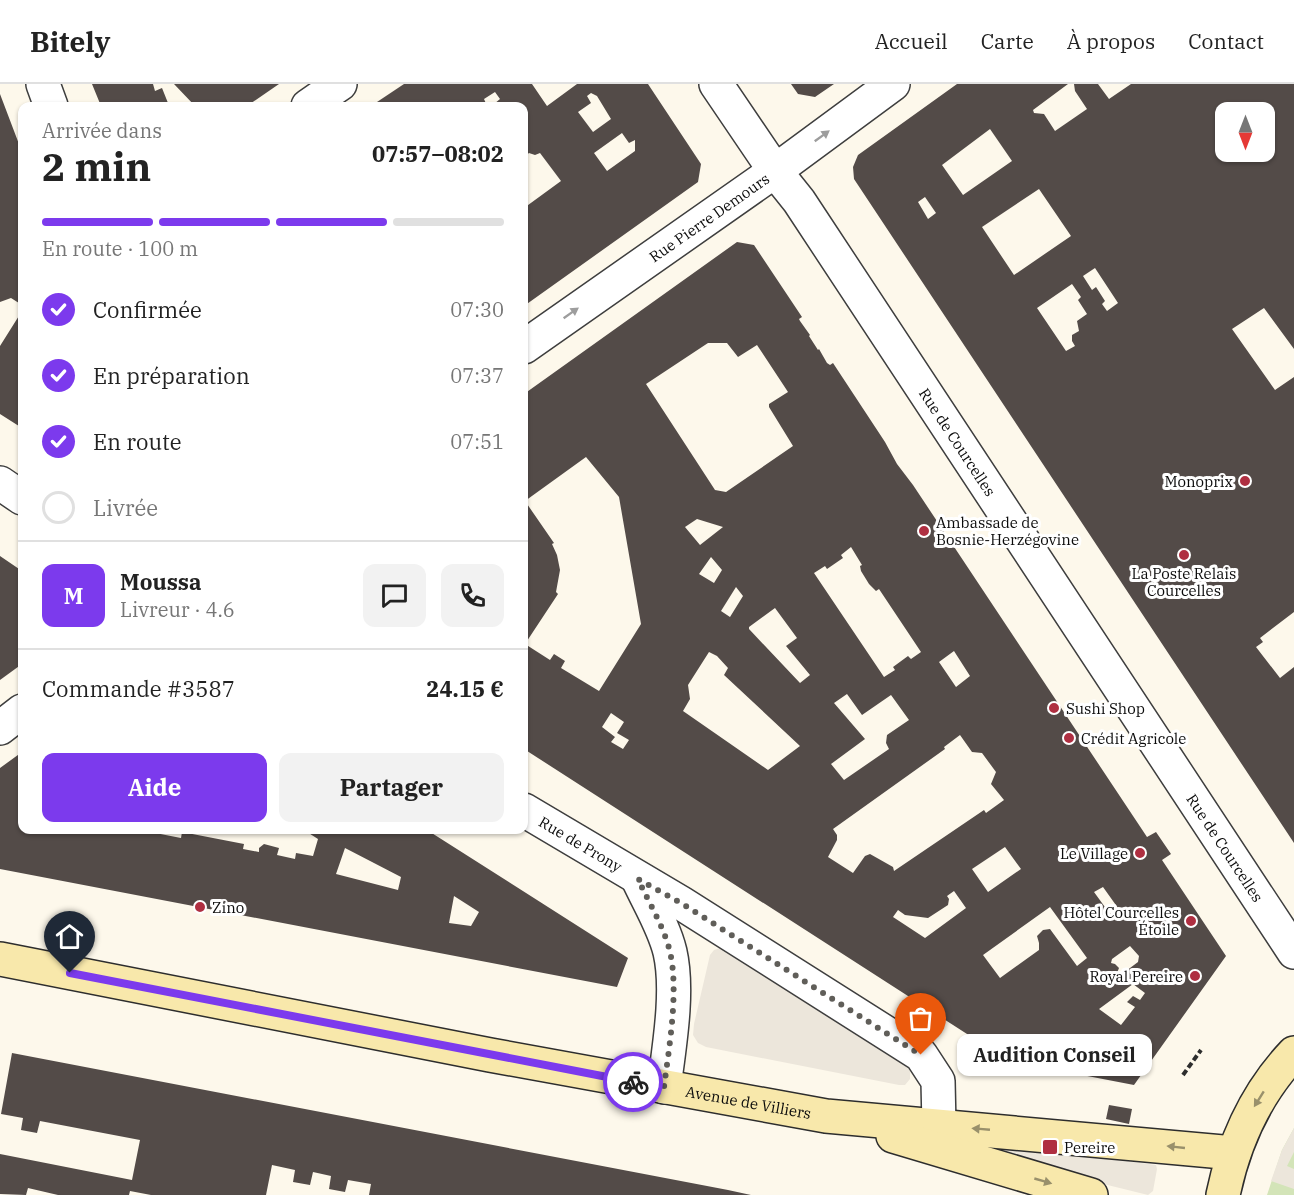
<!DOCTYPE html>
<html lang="fr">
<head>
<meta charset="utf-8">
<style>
  body { margin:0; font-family:"IBM Plex Serif",serif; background:#f2f2f2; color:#222; height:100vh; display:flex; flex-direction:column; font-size:22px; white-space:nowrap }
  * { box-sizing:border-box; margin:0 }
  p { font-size:20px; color:#767676 }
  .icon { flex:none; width:33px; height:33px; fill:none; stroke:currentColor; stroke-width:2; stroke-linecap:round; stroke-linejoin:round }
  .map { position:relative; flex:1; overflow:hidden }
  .panel { position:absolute; left:18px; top:18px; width:510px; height:732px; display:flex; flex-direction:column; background:#fff; border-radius:12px; box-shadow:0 2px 4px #0004 }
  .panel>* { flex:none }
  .needle { width:39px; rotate:180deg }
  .fabs { position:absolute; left:1215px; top:18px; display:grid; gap:12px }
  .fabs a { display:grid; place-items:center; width:60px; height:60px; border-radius:12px; background:#fff; box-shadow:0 2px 4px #0004; font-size:30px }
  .pin { position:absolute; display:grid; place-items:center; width:51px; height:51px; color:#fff; margin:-62px -26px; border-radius:50% 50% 50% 0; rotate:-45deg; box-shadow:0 0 6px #0007 }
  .pin .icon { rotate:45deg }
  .courier { position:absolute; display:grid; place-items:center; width:60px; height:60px; margin:-30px; border:4px solid #7c3aed; border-radius:50%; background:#fff; color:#222; box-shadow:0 2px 8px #0007 }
  .bubble { position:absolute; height:42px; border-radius:12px; background:#fff; box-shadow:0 2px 4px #0004; font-size:20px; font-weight:700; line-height:42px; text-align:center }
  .headline em { font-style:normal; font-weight:700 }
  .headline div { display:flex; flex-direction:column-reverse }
  .headline { display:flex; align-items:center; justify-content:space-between; height:102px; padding:0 24px }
  h1 { font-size:39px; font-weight:700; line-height:45px }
  .bar { display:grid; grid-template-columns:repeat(4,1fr); gap:9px 6px; align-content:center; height:72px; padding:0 24px }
  .bar i { height:8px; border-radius:4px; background:#e0e0e0 }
  .bar .on { background:#7c3aed }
  .bar p { grid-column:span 4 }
  .line { display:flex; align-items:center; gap:15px; padding:0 24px; border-top:2px solid #e0e0e0 }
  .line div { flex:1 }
  .round { display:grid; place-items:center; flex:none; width:63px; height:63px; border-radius:12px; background:#f2f2f2 }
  ol { padding:0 24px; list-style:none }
  li { display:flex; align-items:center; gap:18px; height:66px }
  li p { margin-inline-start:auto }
  li .icon { padding:6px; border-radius:50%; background:#7c3aed; color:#fff; stroke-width:4 }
  li:last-child { color:#767676 }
  li i { width:33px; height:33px; border:3px solid #e0e0e0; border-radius:50% }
  .cta { display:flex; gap:12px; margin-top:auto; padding:12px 24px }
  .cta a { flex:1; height:69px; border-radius:12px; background:#7c3aed; color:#fff; font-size:24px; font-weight:700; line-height:69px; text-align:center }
  .cta a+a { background:#f2f2f2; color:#222 }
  header { display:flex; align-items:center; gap:36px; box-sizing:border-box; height:84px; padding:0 30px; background:#fff; border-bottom:2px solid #e0e0e0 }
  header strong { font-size:28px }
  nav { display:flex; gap:33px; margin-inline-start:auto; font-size:21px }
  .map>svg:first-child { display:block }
  .green { fill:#d3e4b8 }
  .plaza { fill:#ece6db }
  .building { fill:#534b48; fill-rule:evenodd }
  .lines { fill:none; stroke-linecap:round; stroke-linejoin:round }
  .minor-casing { stroke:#3e3e3e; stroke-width:36 }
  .tertiary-casing { stroke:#3e3e3e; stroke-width:36 }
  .secondary-casing { stroke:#2d2d2d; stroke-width:36 }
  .path { stroke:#2d2d2d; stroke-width:4; stroke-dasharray:6 3; stroke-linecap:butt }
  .minor { stroke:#fff; stroke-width:33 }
  .tertiary { stroke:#fff; stroke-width:33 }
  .secondary { stroke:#f8e8ab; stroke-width:33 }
  .oneway { fill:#9d9d9d }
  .oneway2 { fill:#99906b }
  .done { stroke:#605e59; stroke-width:6; stroke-dasharray:0 10.8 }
  .route { stroke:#7c3aed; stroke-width:8 }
  .poi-dot { fill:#af2f41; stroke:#fff; stroke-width:2 }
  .labels { text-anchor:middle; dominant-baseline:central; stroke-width:6; stroke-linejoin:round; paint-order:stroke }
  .street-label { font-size:15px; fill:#0b0b0b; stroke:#fff }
  .poi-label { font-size:15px; fill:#0b0b0b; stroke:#fff; text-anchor:start }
</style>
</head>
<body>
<header>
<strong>Bitely</strong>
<nav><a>Accueil</a><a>Carte</a><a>À propos</a><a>Contact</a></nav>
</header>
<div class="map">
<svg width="1294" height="1111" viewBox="0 0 1294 1111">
  <rect width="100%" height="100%" fill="#fdf8eb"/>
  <!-- green -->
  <path class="green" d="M1294,1044V1111H1267L1282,1066Z"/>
  <!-- plaza -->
  <path class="plaza" d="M720,864L727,866L906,980L910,987V995L905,1001H899L706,963L698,959L693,951L694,940L710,871L714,866Z
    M1294,1044V1068L1287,1082L1294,1085V1105L1271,1097L1282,1066Z
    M935,1050L1156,1081L1157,1085L1153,1107L1148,1111L1051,1087Z"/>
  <!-- building -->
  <path class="building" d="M92,0H153L155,7L162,4L168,19L174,22H101Z
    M174,0H279L247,22H195Z
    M404,0H532L547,22L577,0H648L701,80L698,98L524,222V124L561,97L540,69L535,71L529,69L524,73V22H496L494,20L500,15L495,8L484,15L487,22H371ZM591,9L597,12L611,35L593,48L578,28L591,19L587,12ZM622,49L629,59L635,56V67L607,87L594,69Z
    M791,0H834L815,13L798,10Z
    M957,0H1068L1033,26L1034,29L1044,30L1055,47L1087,25L1075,7L1074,0H1098L1109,15L1131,0H1294V265L1264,224L1232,245L1275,306L1294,293V528L1260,554L1263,558L1256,563L1280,594L1294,583V759L854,95L853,83L858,71ZM1226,28H1264V68H1226ZM990,45L1012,77L963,111L942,81ZM1039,105L1071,152L1014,191L982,143ZM925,113L936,129L928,135L918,118ZM1095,184L1118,219L1107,227L1102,220L1105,217L1096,203L1092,206L1083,192ZM1072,200L1081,213L1078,216L1087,230L1077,237L1079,247L1072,251V257L1075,262L1066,267L1037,224Z
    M0,10L22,68V221L11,214L0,218Z
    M737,158L754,161L802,233L799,235L800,237L810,251L809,252L818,266L819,265L827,279L830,281L833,279L885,358L897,380L913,401L1147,753L1156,748L1171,770L1162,776L1226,872L1134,1001L1009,977L524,665V491L526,479L524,481V310ZM708,259H727L738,273L757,261L788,308L769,320V323L793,362L726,408L715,406L646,300ZM586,373L619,413L641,540L599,607L561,584L565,577L554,570L550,576L525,560L558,510L556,508L560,486L557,471L552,460L554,459L525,417ZM697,435L723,443L700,461L685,443ZM851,463L862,481L860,482L861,487L869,500L876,507L879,505L921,568L911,575L908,572L893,583L895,586L884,593L814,489L825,482L827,485L843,474L841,471ZM711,473L722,486L714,499L699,490ZM736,503L743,512L730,533L721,527ZM775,524L797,554L786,562L810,591L800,599L749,545V543ZM954,567L970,592L956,603L939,578ZM709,568L717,572L728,584L724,591L800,662L768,686L683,627L690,615L688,601ZM847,610L862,631L891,611L909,636L887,651L886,659L889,665L844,696L831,680L865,655L834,619ZM611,629L624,638L617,649L629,656L623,665L611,658L615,653L602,643ZM960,651L972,668L982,669L996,688L991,700L1004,716L986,729L984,726L894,787L893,783L870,770L865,772L853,789L828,773L837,756V751L833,745L945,665L944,663ZM1005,763L1021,785L988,808L972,785ZM1103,803L1118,824L1110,830L1094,808ZM954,807L966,824L925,854L893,833L898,826L905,831L928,834L948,821L949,815L947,812ZM1050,823L1087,874L1077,882L1050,845L1043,846L1037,852L1039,859V866L1000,894L983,871ZM1130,862L1139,872L1138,878L1122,890L1117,889L1119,884L1115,880L1111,879L1112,875ZM1133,900L1145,909L1140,916L1133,912L1127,918L1135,923L1121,941L1099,925Z
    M22,227V285L20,290L22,292V344L0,330V262Z
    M0,472L22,487V580L0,596Z
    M22,668V746H140L181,754L182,748L244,760L243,765L259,768V764L264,760L279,764L277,771L295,775L296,769L313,772L318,755L304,746H427L628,874L617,903L0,785V684ZM345,764L401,793L398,806L336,790ZM454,812L479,828L471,842L449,839Z
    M12,969L728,1106L751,1111H369L371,1100L348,1096L345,1108L329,1105L331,1092L313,1088L310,1101L293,1098L295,1086L272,1081L266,1111H151L130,1107L129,1111H58L28,1104L26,1111L0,1110V1070L132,1096L140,1056L40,1037L37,1049L21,1046L23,1034L1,1030Z
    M1109,1021L1132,1025L1129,1040L1106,1035Z"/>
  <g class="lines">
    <defs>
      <g id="minor">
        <path d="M43,0L51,22"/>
        <path d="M308,22L340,0"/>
        <path id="s1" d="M524,263L775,87L893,0"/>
        <path d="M0,399L22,414"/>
        <path d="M0,644L22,627"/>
        <path id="s2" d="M524,726L681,819L921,971L938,997L939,1042"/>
        <path d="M638,795C649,819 664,843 670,868C679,907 669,964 664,1003"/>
      </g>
      <g id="tertiary">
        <path id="s3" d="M716,0L775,87L799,117L1294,868"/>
      </g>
      <g id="secondary">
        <path id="s4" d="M0,875L490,971L826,1032L1234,1069"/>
        <path d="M893,1052L1091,1111"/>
        <path d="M1223,1111C1234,1058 1257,1008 1294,969"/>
      </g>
    </defs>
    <!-- minor casing -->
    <use href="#minor" class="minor-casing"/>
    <!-- tertiary casing -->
    <use href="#tertiary" class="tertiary-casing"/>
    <!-- secondary casing -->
    <use href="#secondary" class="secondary-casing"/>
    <!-- path -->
    <path class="path" d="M1183,991L1201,966"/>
    <!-- minor -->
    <use href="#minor" class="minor"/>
    <!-- tertiary -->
    <use href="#tertiary" class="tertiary"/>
    <!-- secondary -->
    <use href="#secondary" class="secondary"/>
  </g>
  <!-- one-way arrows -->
  <defs><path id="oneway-solid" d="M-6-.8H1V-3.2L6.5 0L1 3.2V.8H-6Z" transform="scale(1.5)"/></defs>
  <g class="oneway">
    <use href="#oneway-solid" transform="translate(822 52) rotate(-36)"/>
    <use href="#oneway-solid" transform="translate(571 229) rotate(-35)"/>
  </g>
  <g class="oneway2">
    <use href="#oneway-solid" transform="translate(1259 1015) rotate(122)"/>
    <use href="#oneway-solid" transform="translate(981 1045) rotate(-175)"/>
    <use href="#oneway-solid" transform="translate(1176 1063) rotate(-174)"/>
    <use href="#oneway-solid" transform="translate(1043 1097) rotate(16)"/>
  </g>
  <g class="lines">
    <!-- done -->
    <path class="done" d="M633,998L664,1003C669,964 679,907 670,868C664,843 649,819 638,795L681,819L921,971"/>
    <!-- route -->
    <path class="route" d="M70,889L633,998"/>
  </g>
  <!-- markers -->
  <g class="poi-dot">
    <circle cx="1245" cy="397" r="6"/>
    <circle cx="924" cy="447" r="6"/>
    <circle cx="1184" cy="471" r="6"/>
    <circle cx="1054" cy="624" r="6"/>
    <circle cx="1069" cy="654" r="6"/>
    <circle cx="1140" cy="769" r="6"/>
    <circle cx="200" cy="823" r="6"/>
    <circle cx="1191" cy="837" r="6"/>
    <circle cx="1195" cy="892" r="6"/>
    <rect x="1042" y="1055" width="16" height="16" rx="3"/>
  </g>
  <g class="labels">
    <!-- street labels -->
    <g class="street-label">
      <text stroke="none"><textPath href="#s1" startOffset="226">Rue Pierre Demours</textPath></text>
      <text stroke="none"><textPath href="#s3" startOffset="432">Rue de Courcelles</textPath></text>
      <text stroke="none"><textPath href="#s2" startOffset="66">Rue de Prony</textPath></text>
      <text stroke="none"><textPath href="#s3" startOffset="918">Rue de Courcelles</textPath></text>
      <text stroke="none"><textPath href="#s4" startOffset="762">Avenue de Villiers</textPath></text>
    </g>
    <!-- poi labels -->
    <g class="poi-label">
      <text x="1233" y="397" text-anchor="end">Monoprix</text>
      <text x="936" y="438">Ambassade de<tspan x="936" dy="17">Bosnie-Herzégovine</tspan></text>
      <text x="1184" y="489" text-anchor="middle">La Poste Relais<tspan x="1184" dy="17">Courcelles</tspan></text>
      <text x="1066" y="624">Sushi Shop</text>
      <text x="1081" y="654">Crédit Agricole</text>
      <text x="1128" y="769" text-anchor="end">Le Village</text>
      <text x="212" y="823">Zino</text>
      <text x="1179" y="828" text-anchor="end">Hôtel Courcelles<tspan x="1179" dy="17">Étoile</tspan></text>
      <text x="1183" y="892" text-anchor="end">Royal Pereire</text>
      <text x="1064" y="1063">Pereire</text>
    </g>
  </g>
</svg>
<div class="fabs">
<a><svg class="needle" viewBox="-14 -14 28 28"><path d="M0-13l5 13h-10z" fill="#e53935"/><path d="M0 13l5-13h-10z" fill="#767676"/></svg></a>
</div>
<div class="pin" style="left:921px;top:971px;background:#ea580c"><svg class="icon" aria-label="bag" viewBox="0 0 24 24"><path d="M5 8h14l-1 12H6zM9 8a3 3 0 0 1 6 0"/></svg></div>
<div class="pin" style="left:70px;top:889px;background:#1f2937"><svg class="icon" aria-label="home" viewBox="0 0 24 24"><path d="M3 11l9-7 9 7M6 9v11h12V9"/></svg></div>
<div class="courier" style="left:633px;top:998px"><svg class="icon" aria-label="bike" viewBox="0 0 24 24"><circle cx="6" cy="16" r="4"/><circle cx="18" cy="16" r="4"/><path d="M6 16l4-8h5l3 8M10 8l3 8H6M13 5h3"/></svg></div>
<div class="bubble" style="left:957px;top:950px;width:195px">Audition Conseil</div>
<section class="panel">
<div class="headline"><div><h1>2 min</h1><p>Arrivée dans</p></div><em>07:57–08:02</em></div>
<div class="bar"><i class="on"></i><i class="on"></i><i class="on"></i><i></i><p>En route · 100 m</p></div>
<ol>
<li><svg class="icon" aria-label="check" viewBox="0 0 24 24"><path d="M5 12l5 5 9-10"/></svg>Confirmée<p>07:30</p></li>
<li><svg class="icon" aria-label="check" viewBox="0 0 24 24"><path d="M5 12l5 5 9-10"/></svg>En préparation<p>07:37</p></li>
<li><svg class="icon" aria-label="check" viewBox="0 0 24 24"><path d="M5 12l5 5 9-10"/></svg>En route<p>07:51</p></li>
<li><i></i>Livrée</li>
</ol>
<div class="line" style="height:108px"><b class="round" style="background:#7c3aed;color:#fff">M</b><div><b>Moussa</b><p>Livreur · 4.6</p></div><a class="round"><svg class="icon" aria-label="chat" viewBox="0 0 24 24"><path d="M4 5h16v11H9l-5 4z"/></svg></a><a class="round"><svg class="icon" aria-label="phone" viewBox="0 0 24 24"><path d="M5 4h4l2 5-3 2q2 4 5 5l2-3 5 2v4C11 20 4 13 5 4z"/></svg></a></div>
<div class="line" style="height:78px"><div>Commande #3587</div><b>24.15 €</b></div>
<div class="cta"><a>Aide</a><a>Partager</a></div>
</section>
</div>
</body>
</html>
